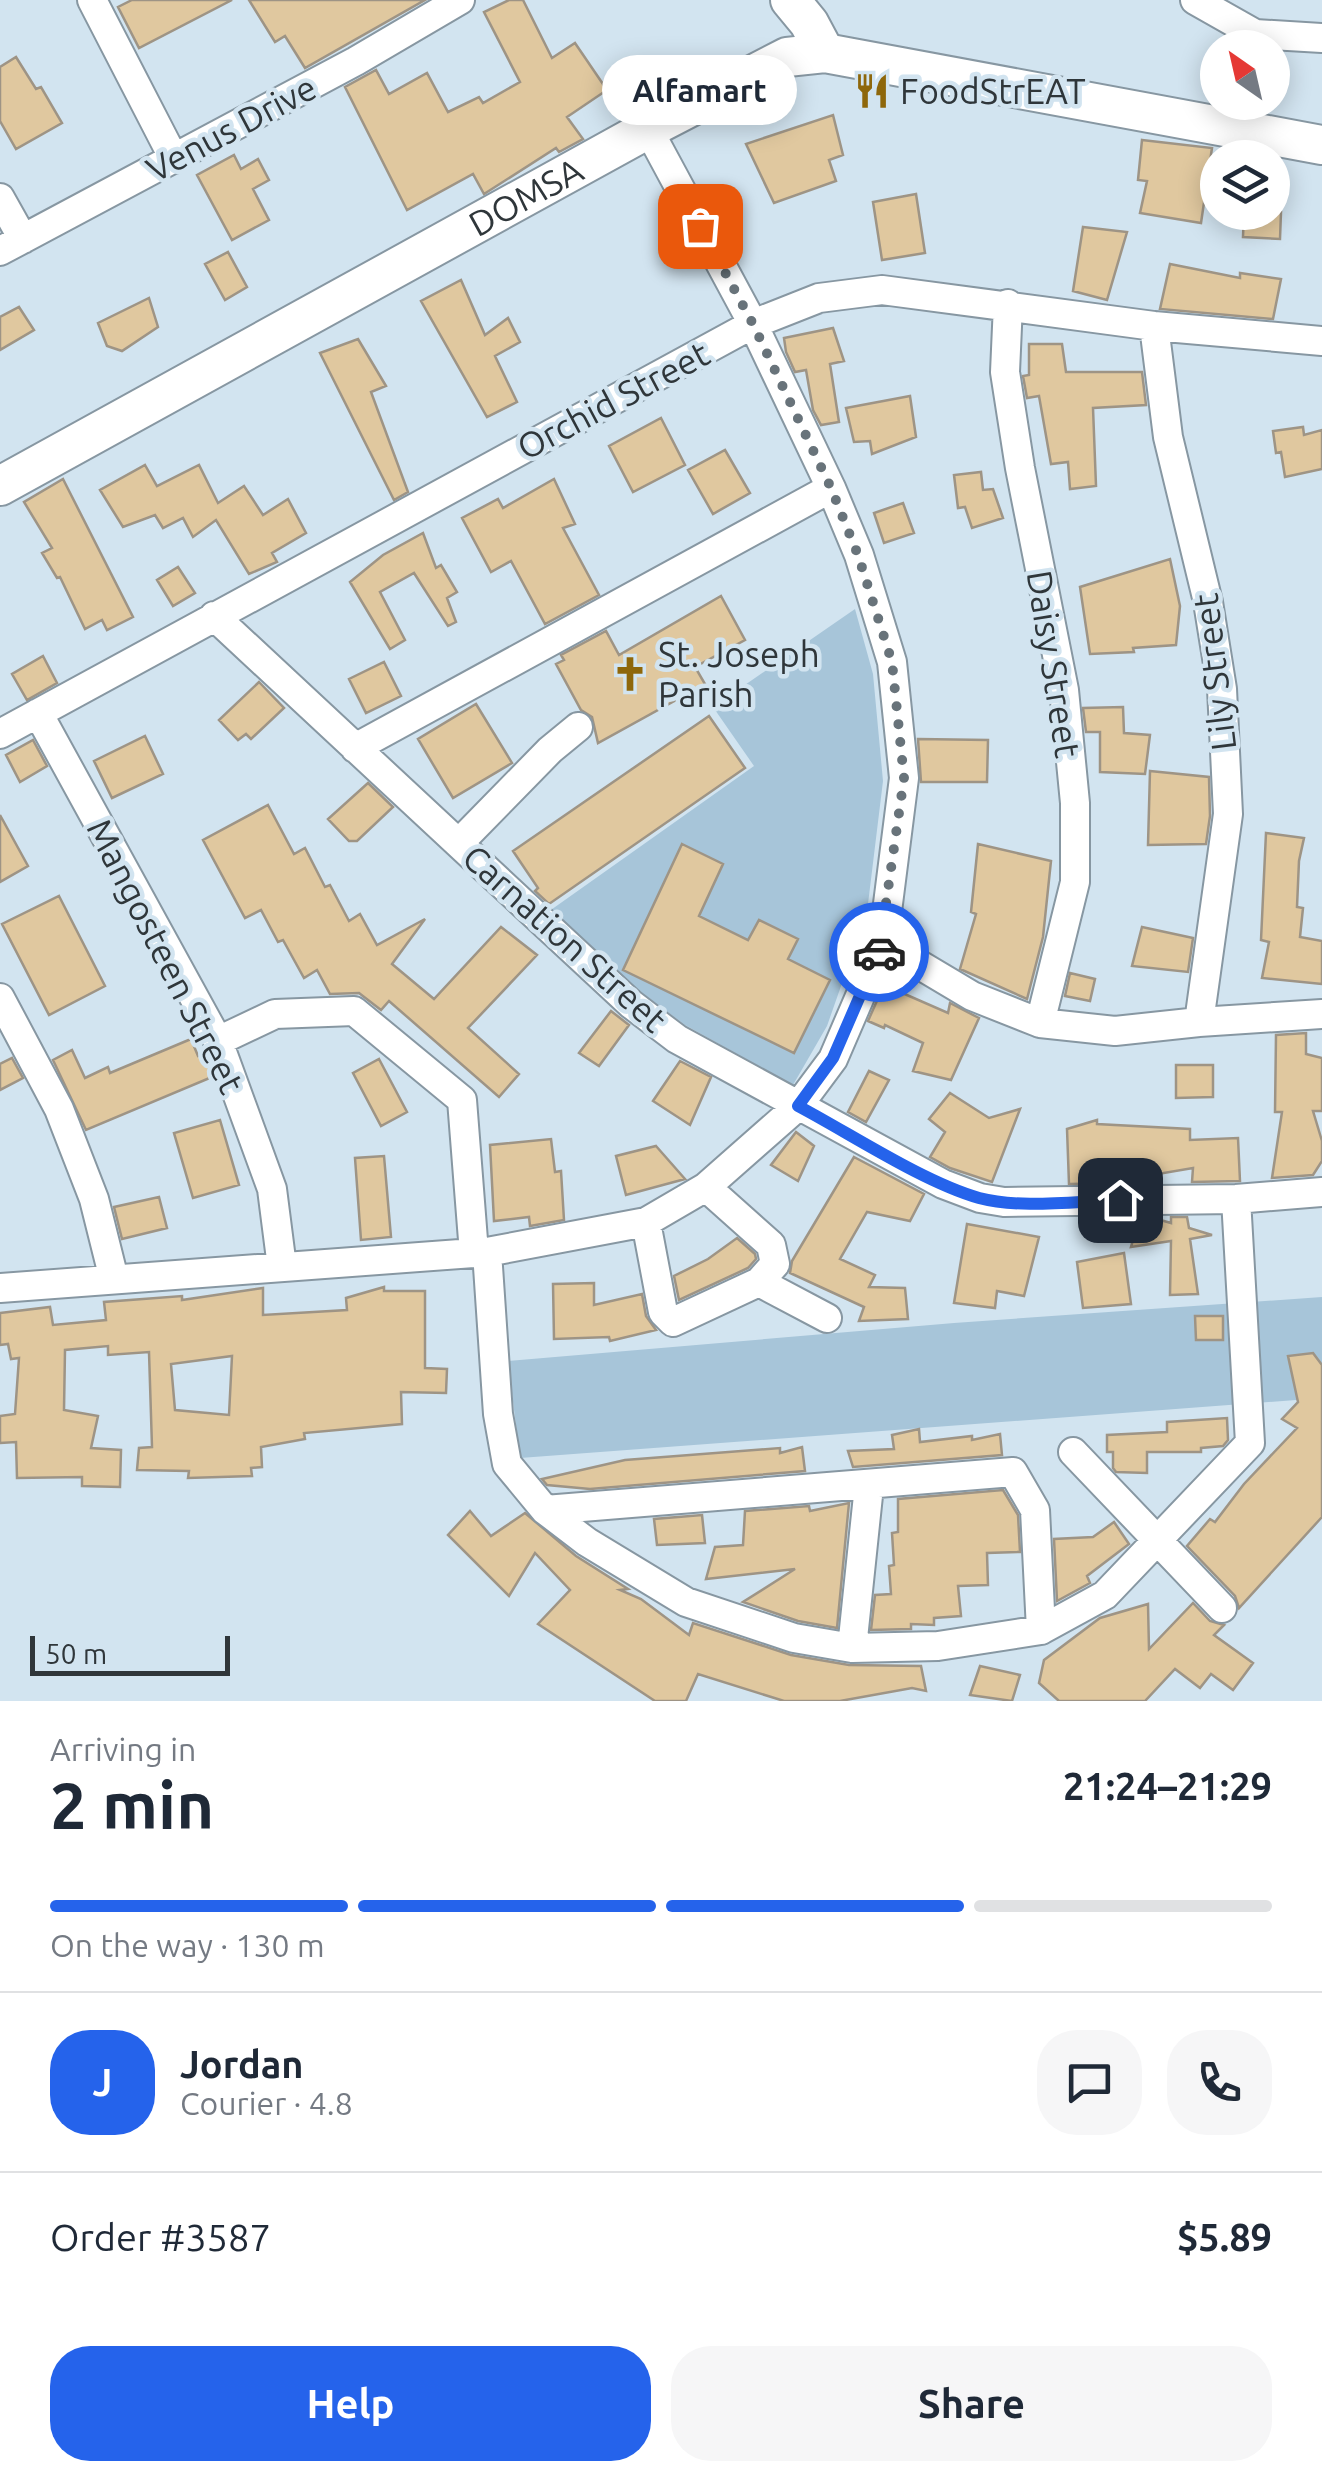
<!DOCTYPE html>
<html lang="en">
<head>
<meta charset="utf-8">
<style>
  body { margin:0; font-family:Ubuntu,sans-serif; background:#f6f6f7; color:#1f2937; height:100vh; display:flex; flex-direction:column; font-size:38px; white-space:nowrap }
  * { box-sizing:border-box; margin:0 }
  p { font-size:32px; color:#747a83 }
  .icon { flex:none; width:55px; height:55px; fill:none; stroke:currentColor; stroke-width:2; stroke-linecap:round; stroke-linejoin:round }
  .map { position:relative; height:1701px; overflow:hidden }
  .drawer { display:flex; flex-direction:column; background:#fff; flex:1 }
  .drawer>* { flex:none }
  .needle { width:65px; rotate:326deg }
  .fabs { position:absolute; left:1200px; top:30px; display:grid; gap:20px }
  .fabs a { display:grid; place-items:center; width:90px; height:90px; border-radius:50%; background:#fff; box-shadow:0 5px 25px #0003; font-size:50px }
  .scale { position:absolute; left:30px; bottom:25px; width:200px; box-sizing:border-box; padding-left:10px; border:5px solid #2f363a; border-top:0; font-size:28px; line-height:35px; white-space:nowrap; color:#2f363a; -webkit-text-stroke:8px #d2e4f0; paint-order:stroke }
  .pin { position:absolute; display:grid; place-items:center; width:85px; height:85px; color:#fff; margin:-42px; border-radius:20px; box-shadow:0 5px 15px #0006 }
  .courier { position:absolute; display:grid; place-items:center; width:100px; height:100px; margin:-50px; border:8px solid #2563eb; border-radius:50%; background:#fff; color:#222; box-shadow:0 2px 12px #0007 }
  .bubble { position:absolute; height:70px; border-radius:35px; background:#fff; box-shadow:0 5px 25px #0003; font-size:32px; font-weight:600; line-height:70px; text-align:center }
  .head em { font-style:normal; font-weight:600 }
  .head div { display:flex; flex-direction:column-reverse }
  .head { display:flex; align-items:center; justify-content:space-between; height:170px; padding:0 50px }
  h1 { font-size:65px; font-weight:600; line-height:75px }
  .bar { display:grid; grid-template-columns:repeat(4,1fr); gap:15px 10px; align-content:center; height:120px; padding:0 50px }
  .bar i { height:12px; border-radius:8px; background:#e0e1e3 }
  .bar .current { background:#2563eb }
  .bar p { grid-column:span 4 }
  .line { display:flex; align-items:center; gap:25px; padding:0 50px; border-top:2px solid #e0e1e3 }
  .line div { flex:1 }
  .round { display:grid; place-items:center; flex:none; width:105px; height:105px; border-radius:40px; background:#f6f6f7 }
  .button { display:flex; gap:20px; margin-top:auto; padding:20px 50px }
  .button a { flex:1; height:115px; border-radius:40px; background:#2563eb; color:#fff; font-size:40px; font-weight:600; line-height:115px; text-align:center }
  .button a+a { background:#f6f6f7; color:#1f2937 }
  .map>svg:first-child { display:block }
  .green { fill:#a7c5d9 }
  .building { fill:#e0c89f; stroke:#9e9485; stroke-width:2.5; fill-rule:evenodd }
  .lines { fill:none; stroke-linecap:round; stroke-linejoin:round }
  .street-casing { stroke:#8797a2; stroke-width:32 }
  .secondary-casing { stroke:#8797a2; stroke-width:42 }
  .street { stroke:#fff; stroke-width:28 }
  .secondary { stroke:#fff; stroke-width:38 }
  .done { stroke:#68737a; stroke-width:10; stroke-dasharray:0 18 }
  .route { stroke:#2563eb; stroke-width:12 }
  .labels { text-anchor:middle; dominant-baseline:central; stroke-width:9; stroke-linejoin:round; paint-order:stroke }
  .poi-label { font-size:35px; fill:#2f363a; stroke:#d2e4f0; text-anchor:start }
  .street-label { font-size:35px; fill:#2f363a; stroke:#d2e4f0 }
</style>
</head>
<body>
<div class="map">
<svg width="1322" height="1701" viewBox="0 0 1322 1701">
  <rect width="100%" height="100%" fill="#d2e4f0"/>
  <!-- green -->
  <path class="green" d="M855,609L873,674L883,781L867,912L827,1026L793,1085L685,1025L614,972L548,912L754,766L713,707Z
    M1322,1297V1398L520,1458L508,1361L954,1323Z"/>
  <!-- building -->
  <path class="building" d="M132,0H232L139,48L118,7Z
    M249,0H425L305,68L285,36L275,42Z
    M509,0H523L552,58L575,43L607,90L567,117L583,139L559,152L556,148L484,194L473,174L407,210L345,87L376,70L389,94L427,73L448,112L479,97L483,103L520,82L484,12Z
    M16,57L36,89L41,87L62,123L16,149L0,121V67Z
    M833,115L843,155L829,160L836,181L774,203L746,144Z
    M1142,140L1212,148L1201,223L1140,213L1147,181L1138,180Z
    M234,155L241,169L258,159L269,180L253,189L269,220L232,240L197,175Z
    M916,194L925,253L882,260L873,202Z
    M1244,212H1281L1280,239L1243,237Z
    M1083,227L1127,232L1107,300L1073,291Z
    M228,252L247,287L225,300L205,264Z
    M1170,264L1240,278V273L1281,279L1273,319L1160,309Z
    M461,280L485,335L508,318L520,342L495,356L517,402L487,417L421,301Z
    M149,298L158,327L122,351L107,346L98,323Z
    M19,307L34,330L0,350V317Z
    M833,328L844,361L830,364L839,422L821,425L813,410L806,370L795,372L786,352L784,338Z
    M358,339L386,386L371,392L408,492L394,500L320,353Z
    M1029,344H1062L1066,372H1142L1146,405L1093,408L1096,486L1070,489L1068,462L1051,464L1039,396L1027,398L1023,376L1029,375Z
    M910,396L916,437L872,454L870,441L854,442L846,408Z
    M661,418L685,465L633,492L609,446Z
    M1303,427L1304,435L1322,430V469L1285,477L1281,452L1276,453L1273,431Z
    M725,450L750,493L713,514L688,470Z
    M145,465L157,486L199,465L218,503L244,486L263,515L288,499L306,533L272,553L277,562L249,574L216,520L193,537L183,518L163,528L155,515L123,527L100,490Z
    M981,472L983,490L993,489L1003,518L972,528L965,507L958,508L954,475Z
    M63,479L133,617L107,630L102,620L85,629L60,577L57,578L42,553L52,548L24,502Z
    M554,479L575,524L563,528L599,595L545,624L511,561L491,572L462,518L498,499L503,508Z
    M903,503L914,533L884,543L874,513Z
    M423,533L436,568L441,565L457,592L447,598L456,622L448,626L414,573L380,592L405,640L390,649L350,582L383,555Z
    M1170,559L1180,606L1176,645L1133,648L1134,652L1090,654L1080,587Z
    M178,567L195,593L173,606L157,580Z
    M721,596L745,640L695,667L705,684L598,743L592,717L581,710L556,664L564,660L561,655L606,631L619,655Z
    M43,656L57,683L27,700L12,674Z
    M384,662L401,696L366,713L349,679Z
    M259,682L284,708L251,739L246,734L238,740L219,720Z
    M476,704L512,763L453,798L418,739Z
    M1123,707L1124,733L1150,735L1145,774L1100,772V732H1086L1083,708Z
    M709,716L745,768L549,904L535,891L538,888L513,851Z
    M145,736L163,774L112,798L94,761Z
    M918,739L988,740L987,782H921Z
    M33,740L47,766L20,782L6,755Z
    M1150,771L1209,777L1210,816L1206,844L1148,845Z
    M368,783L393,807L357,841H349L328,819Z
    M268,805L294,854L305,848L325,887L330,885L349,921L360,914L377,945L425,919L392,964L434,999L501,927L537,955L468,1028L519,1074L499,1097L389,1001L381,1010L359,993L330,994L317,970L304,978L283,940L278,942L261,910L245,918L203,840Z
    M0,815L28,866L0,882Z
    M1266,833L1304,838L1299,861L1297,907L1303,908L1300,937L1322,941V984L1262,978L1269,942L1261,940Z
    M682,844L723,864L699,916L748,940L759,920L798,939L788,959L830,980L794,1053L623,970Z
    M978,844L1051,861L1043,937L1027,999L960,969L976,914L971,912Z
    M59,896L105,986L49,1015L2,924Z
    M1142,927L1193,938L1188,972L1132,966Z
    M1070,973L1095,979L1090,1001L1065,996Z
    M884,985L948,1013L950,1003L979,1018L951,1080L913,1071L923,1043L885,1025L884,1028L868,1021Z
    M611,1011L629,1025L599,1066L579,1053Z
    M1306,1033V1054L1322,1058V1111H1313L1322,1141V1161L1313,1175L1272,1178L1282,1112H1275L1276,1035Z
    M191,1039L198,1056L204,1054L212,1077L86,1130L53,1060L72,1050L85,1078L108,1067L110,1073Z
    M12,1058L23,1078L0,1090V1064Z
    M379,1059L407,1112L381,1126L353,1073Z
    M680,1061L711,1077L690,1125L653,1101Z
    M1176,1065H1213V1097L1176,1098Z
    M869,1071L889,1080L866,1122L848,1112Z
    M950,1093L989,1118L1020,1109L992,1182L950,1168L930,1157L945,1132L929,1119Z
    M220,1120L239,1185L193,1198L174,1133Z
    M1097,1120V1124L1190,1129V1140L1238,1138L1240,1181L1192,1182L1193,1168L1134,1178L1133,1183L1069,1184L1067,1129Z
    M796,1132L814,1146L798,1181L771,1165Z
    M551,1139L555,1172L561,1171L564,1220L530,1226L529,1217L494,1221L490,1145Z
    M656,1146L685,1179L626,1195L616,1156Z
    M384,1156L391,1237L361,1240L355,1158Z
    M854,1157L924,1194L910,1221L867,1212L840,1259L875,1275L869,1287L905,1288L908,1319L859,1321L864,1307L790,1273L792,1261Z
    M159,1197L167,1228L122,1239L114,1207Z
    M1171,1217H1187L1189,1228L1212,1235L1190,1239L1198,1294L1170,1295L1171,1241L1131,1247L1133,1240L1118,1234V1237L1117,1234L1100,1227L1115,1225L1114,1218H1123L1121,1224L1157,1219L1171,1223Z
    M967,1224L1039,1237L1024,1296L997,1291L995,1308L954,1303Z
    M737,1238L755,1254L756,1259L748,1268L679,1300L674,1276L708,1259Z
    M1124,1253L1131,1304L1083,1308L1077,1262Z
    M594,1283V1305L642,1294L646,1316L656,1330L610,1341L609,1337L554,1339L553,1284Z
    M384,1287V1291H425V1368L447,1369L446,1393L401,1392L402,1424L304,1433L305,1439L261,1447L262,1467L251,1468L252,1476L188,1478L189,1471L137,1470L139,1448L152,1447L149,1352L108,1355V1346L65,1350L64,1410L98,1416L91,1448L121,1450L120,1487L82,1486V1477L17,1478L16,1442L0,1443V1416L15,1414L19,1358L11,1359L8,1344L0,1345V1313L50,1307L53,1325L106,1320L104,1302L182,1296V1300L263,1288V1315L347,1310L346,1298ZM232,1356L229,1415L175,1410L171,1364Z
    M1195,1316H1223V1340H1196Z
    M1313,1353L1322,1365V1517L1239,1608L1235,1596L1187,1546L1210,1519L1215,1522L1244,1484L1297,1428L1282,1419L1298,1402L1288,1356Z
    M1227,1418L1228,1440L1223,1446L1201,1448V1452H1147V1473L1116,1472L1113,1468V1452H1107V1435L1167,1432V1422Z
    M919,1429L920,1442L972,1436V1440L1000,1434L1002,1455L853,1467L848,1451L894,1449L892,1435Z
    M802,1447L805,1471L590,1489L547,1485L542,1479L625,1460L780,1448V1453Z
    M1003,1490L1018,1515L1020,1552L987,1553L988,1585L958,1586L961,1616L934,1618V1625L911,1624V1629L871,1630L875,1595L891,1594L889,1566L894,1565L892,1533L898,1532V1499Z
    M849,1503L837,1628L798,1621L743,1602L795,1569L706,1579L715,1547L743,1545L745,1511L809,1506L810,1511Z
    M470,1511L491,1536L525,1513L576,1556L628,1589L620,1590L641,1599L689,1635L693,1623L791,1655L849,1665L921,1666L926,1691L912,1688L840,1701H784L698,1674L686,1701H655L538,1624L570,1590L535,1553L509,1596L448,1535Z
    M702,1515L705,1543L657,1545L654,1519Z
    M1114,1522L1129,1544L1087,1576L1090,1583L1057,1601L1054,1539L1093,1537Z
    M1193,1603L1210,1621L1224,1625L1214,1635L1253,1663L1233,1690L1211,1674L1200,1688L1175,1669L1145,1701H1059L1039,1683L1044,1660L1100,1618L1148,1604L1149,1649Z
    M980,1666L1020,1675L1012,1701L970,1695Z"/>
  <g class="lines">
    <defs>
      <path id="street" d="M92,0L174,159
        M1195,0L1255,34L1322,38
        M0,198L23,239
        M0,251L356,61L460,0
        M1008,304L1005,372L1020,468L1064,690L1075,803V882L1040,1023
        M1154,326L1168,437L1208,602L1222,689L1228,814L1199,1022
        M214,616L631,1004L677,1039L943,1184L980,1198L1004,1202L1236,1199L1322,1192
        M38,713L218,1041L272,1189L282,1267
        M0,734L753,324L819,298L882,290L1154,326L1322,341
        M355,748L831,488
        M459,843L550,750L578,727
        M883,943L972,996L1040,1023L1115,1031L1199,1022L1322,1014
        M0,998L59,1109L94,1199L114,1279
        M218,1041L275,1014L354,1011L462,1100L474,1253
        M646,1222L663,1312L673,1322L759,1282L775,1264L771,1245L706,1187
        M487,1252L498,1414L507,1464L545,1510L587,1542L686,1602L794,1638L852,1648L938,1646L1041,1630L1105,1595L1250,1443L1236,1199
        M759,1282L827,1318
        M0,1288L487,1252L646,1222L706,1187L798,1106L833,1059L883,943L904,778L892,662L859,555L831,488L753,324L648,129
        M1073,1452L1222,1608
        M545,1510L1013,1472L1035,1510L1041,1630
        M852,1648L869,1486"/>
      <g id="secondary">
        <path d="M790,0L809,23L825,53"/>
        <path id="s1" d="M0,486L648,129L787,57L825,53L1322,145"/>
      </g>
    </defs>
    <!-- street casing -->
    <use href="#street" class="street-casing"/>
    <!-- secondary casing -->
    <use href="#secondary" class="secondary-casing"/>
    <!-- street -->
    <use href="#street" class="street"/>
    <!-- secondary -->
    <use href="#secondary" class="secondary"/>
  </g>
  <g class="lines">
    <!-- done -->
    <path class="done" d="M700,226L753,324L831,488L858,555L892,662L904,778L879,952"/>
    <!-- route -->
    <path class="route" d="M879,952L833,1058L798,1106C851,1134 923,1182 979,1198C1020,1209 1077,1201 1120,1200"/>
  </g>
  <!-- icons -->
  <defs>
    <symbol id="restaurant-bare" viewBox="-9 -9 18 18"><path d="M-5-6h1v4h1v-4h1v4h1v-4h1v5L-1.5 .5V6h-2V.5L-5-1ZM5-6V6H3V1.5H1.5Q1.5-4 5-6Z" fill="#8e670b" stroke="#d2e4f0" stroke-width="2.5" paint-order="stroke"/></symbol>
    <symbol id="church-bare" viewBox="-9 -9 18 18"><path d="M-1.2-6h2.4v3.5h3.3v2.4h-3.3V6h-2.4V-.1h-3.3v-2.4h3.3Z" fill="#8e670b" stroke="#d2e4f0" stroke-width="2.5" paint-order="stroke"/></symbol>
  </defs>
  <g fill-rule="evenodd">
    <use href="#restaurant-bare" x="847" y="66" width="50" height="50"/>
    <use href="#church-bare" x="605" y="649" width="50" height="50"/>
  </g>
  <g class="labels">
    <!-- poi labels -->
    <g class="poi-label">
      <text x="900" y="91">FoodStrEAT</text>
      <text x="658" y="654">St. Joseph<tspan x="658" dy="40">Parish</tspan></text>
    </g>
    <!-- street labels -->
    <g class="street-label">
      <text transform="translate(231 128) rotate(-28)">Venus Drive</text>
      <text stroke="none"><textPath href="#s1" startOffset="600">DOMSA</textPath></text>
      <text transform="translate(613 400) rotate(-28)">Orchid Street</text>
      <text transform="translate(1054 664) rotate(81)">Daisy Street</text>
      <text transform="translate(1214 672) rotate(-97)">Lily Street</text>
      <text transform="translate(565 938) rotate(42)">Carnation Street</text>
      <text transform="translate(166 956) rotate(63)">Mangosteen Street</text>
    </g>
  </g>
</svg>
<div class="fabs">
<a><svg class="needle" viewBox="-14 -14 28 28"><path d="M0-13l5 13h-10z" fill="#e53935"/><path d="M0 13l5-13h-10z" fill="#747a83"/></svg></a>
<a><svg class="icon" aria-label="layers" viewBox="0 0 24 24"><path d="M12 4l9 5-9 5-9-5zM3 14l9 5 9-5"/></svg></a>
</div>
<div class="scale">50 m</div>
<div class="pin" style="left:700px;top:226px;background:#ea580c"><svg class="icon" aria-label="bag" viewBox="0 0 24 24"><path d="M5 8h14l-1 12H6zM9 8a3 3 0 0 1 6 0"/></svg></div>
<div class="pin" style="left:1120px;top:1200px;background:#1f2937"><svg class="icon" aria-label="home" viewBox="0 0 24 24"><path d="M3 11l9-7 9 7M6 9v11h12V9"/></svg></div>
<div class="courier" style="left:879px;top:952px"><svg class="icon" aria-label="car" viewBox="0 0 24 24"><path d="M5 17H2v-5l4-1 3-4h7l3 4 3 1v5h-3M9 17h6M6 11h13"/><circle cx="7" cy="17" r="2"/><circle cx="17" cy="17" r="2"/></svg></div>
<div class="bubble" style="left:602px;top:55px;width:195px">Alfamart</div>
</div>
<section class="drawer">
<div class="head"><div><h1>2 min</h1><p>Arriving in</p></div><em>21:24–21:29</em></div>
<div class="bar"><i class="current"></i><i class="current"></i><i class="current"></i><i></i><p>On the way · 130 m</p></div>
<div class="line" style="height:180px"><b class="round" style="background:#2563eb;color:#fff">J</b><div><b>Jordan</b><p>Courier · 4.8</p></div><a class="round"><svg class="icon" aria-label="chat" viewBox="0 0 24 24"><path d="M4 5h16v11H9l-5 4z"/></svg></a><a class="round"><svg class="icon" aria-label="phone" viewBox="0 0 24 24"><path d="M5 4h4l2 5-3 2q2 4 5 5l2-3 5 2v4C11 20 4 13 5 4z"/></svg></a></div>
<div class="line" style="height:130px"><div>Order #3587</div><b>$5.89</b></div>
<div class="button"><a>Help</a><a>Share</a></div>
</section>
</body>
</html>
